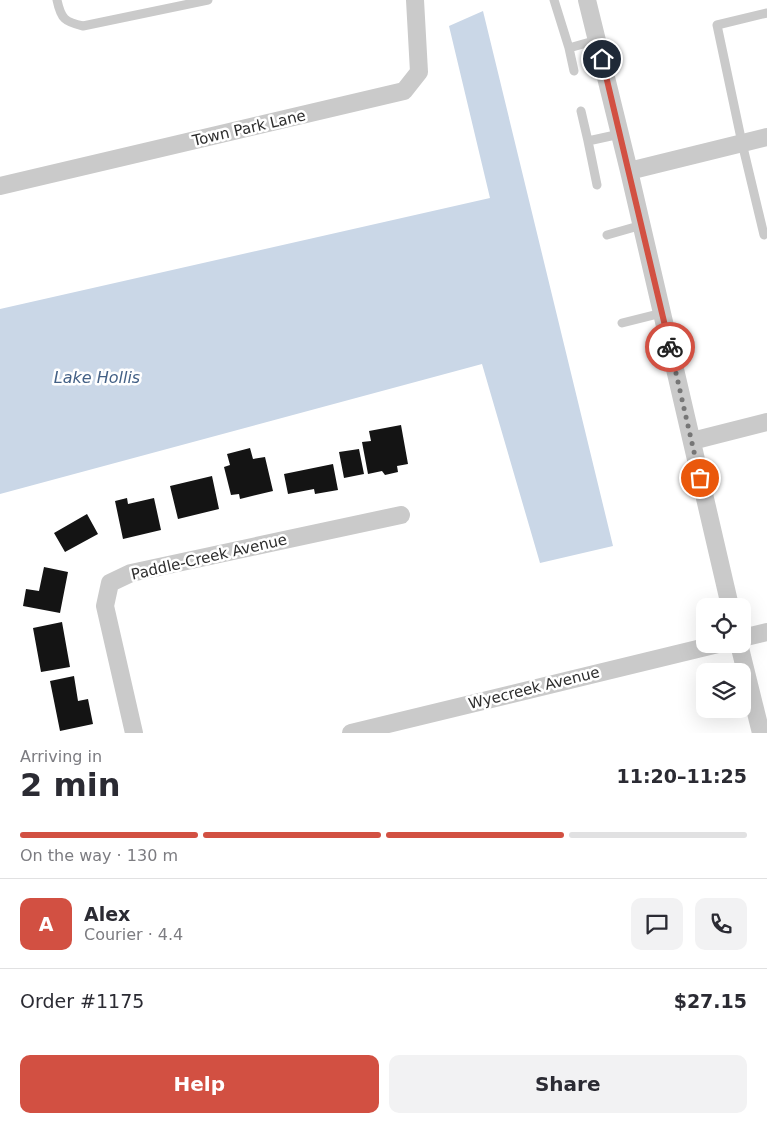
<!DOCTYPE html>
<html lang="en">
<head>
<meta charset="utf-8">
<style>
  body { margin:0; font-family:"DejaVu Sans",sans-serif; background:#f2f2f3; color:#2b2b33; height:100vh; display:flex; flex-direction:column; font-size:19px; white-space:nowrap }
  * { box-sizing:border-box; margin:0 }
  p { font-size:16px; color:#7c7c81 }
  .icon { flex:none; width:28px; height:28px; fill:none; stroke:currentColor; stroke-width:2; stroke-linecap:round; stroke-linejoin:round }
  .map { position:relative; height:733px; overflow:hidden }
  .sheet { display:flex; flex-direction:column; background:#fff; flex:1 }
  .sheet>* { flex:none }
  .fabs { position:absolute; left:696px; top:598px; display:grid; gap:10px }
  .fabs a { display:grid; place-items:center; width:55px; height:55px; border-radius:10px; background:#fff; box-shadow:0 5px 20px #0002; font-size:25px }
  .pin { position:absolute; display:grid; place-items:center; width:42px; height:42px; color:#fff; margin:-21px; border:2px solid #fff; border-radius:50%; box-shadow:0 1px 5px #0007 }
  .courier { position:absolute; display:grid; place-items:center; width:50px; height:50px; margin:-25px; border:4px solid #d25042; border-radius:50%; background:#fff; color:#222; box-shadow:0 1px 6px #0007 }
  .overview em { font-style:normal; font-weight:700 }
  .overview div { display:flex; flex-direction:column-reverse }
  .overview { display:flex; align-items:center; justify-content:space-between; height:85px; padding:0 20px }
  h1 { font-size:32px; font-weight:700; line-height:38px }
  .bar { display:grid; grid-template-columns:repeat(4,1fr); gap:8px 5px; align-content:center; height:60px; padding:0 20px }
  .bar i { height:6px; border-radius:4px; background:#e1e1e2 }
  .bar .on { background:#d25042 }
  .bar p { grid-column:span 4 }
  .line { display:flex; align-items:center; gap:12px; padding:0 20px; border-top:1px solid #e1e1e2 }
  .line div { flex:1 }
  .round { display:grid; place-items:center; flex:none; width:52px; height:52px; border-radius:10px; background:#f2f2f3 }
  .primary-button { display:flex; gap:10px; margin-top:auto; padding:10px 20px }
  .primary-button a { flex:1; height:58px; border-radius:10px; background:#d25042; color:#fff; font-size:20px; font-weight:700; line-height:58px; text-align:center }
  .primary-button a+a { background:#f2f2f3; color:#2b2b33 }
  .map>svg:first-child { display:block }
  .water { fill:#cad7e7 }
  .building { fill:#141414 }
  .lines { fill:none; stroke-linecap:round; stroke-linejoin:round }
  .service { stroke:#cacaca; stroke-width:9 }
  .minor { stroke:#cacaca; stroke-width:18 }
  .done { stroke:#767676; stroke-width:5; stroke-dasharray:0 9 }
  .route { stroke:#d25042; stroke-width:6 }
  .labels { text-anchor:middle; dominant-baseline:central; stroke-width:5; stroke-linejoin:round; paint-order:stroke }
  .street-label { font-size:15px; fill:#2d2d2d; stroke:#fff }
  .water-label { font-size:16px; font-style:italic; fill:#446186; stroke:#fff }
</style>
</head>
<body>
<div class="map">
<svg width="767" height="733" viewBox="0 0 767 733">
  <rect width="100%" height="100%" fill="#fff"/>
  <!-- water -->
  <path class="water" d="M483,11L613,546L540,563L482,364L0,494V309L490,198L449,26Z"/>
  <!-- building -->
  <path class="building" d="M401,425L408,464L397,466L398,472L385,475L382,471L368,474L362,442L371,441L369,431Z
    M250,448L253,459L265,457L273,491L240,499L239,494L231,495L224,467L230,465L227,454Z
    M359,449L364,474L344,478L339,452Z
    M333,464L338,490L315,494L314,489L288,494L284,474Z
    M212,476L219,509L178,519L170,486Z
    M127,498L128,504L154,498L161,530L123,539L115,501Z
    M87,514L98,534L65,552L54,533Z
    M44,567L68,572L60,613L23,606L26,589L39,591Z
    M62,622L70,667L41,672L33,628Z
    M74,676L78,701L88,699L93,724L60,731L50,681Z"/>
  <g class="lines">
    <!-- service -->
    <path class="service" d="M57,0C61,19 65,22 83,26L208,0
      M554,0L569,48L597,40
      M569,48L574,71
      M581,111L588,141L620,134
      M588,141L597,185
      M607,235L642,225
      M764,235L742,143L717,25L767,13
      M622,323L662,313"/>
    <!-- minor -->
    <path class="minor" d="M587,0L629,171L730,606
      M629,171L767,137
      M0,186L404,91L419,72L415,0
      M692,441L767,422
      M742,638L767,632
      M739,644L761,733
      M134,733L105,606L110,583L131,573L401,515
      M351,733L718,644"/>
  </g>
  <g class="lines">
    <!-- done -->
    <path class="done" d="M670,347L700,478"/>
    <!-- route -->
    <path class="route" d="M602,59L670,347"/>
  </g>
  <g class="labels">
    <!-- street labels -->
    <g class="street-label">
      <text transform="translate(249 128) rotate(-13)">Town Park Lane</text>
      <text transform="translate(209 557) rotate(-13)">Paddle-Creek Avenue</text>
      <text transform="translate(534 688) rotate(-14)">Wyecreek Avenue</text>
    </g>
    <!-- water labels -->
    <g class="water-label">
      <text x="97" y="377">Lake Hollis</text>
    </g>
  </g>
</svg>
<div class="fabs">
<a><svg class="icon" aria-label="locate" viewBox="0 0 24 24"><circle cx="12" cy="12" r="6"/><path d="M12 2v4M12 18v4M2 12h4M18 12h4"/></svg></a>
<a><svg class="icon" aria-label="layers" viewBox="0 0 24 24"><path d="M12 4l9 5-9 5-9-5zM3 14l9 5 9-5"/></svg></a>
</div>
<div class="pin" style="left:700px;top:478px;background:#ea580c"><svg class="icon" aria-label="bag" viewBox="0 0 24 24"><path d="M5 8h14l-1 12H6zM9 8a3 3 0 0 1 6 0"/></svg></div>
<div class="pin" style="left:602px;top:59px;background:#1f2937"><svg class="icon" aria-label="home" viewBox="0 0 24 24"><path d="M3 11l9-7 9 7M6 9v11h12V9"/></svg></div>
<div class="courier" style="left:670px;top:347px"><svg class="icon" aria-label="bike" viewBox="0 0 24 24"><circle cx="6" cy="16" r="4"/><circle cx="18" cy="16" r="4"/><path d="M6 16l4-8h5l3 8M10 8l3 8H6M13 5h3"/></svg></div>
</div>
<section class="sheet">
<div class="overview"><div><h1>2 min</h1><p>Arriving in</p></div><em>11:20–11:25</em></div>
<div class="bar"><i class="on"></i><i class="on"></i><i class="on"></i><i></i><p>On the way · 130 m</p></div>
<div class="line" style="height:90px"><b class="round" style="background:#d25042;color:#fff">A</b><div><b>Alex</b><p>Courier · 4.4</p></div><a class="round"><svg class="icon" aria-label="chat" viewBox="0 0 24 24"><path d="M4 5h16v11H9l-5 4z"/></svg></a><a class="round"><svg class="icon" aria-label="phone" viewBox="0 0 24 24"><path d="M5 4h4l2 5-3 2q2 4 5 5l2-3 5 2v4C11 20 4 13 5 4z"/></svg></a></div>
<div class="line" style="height:65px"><div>Order #1175</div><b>$27.15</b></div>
<div class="primary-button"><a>Help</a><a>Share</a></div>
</section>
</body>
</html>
